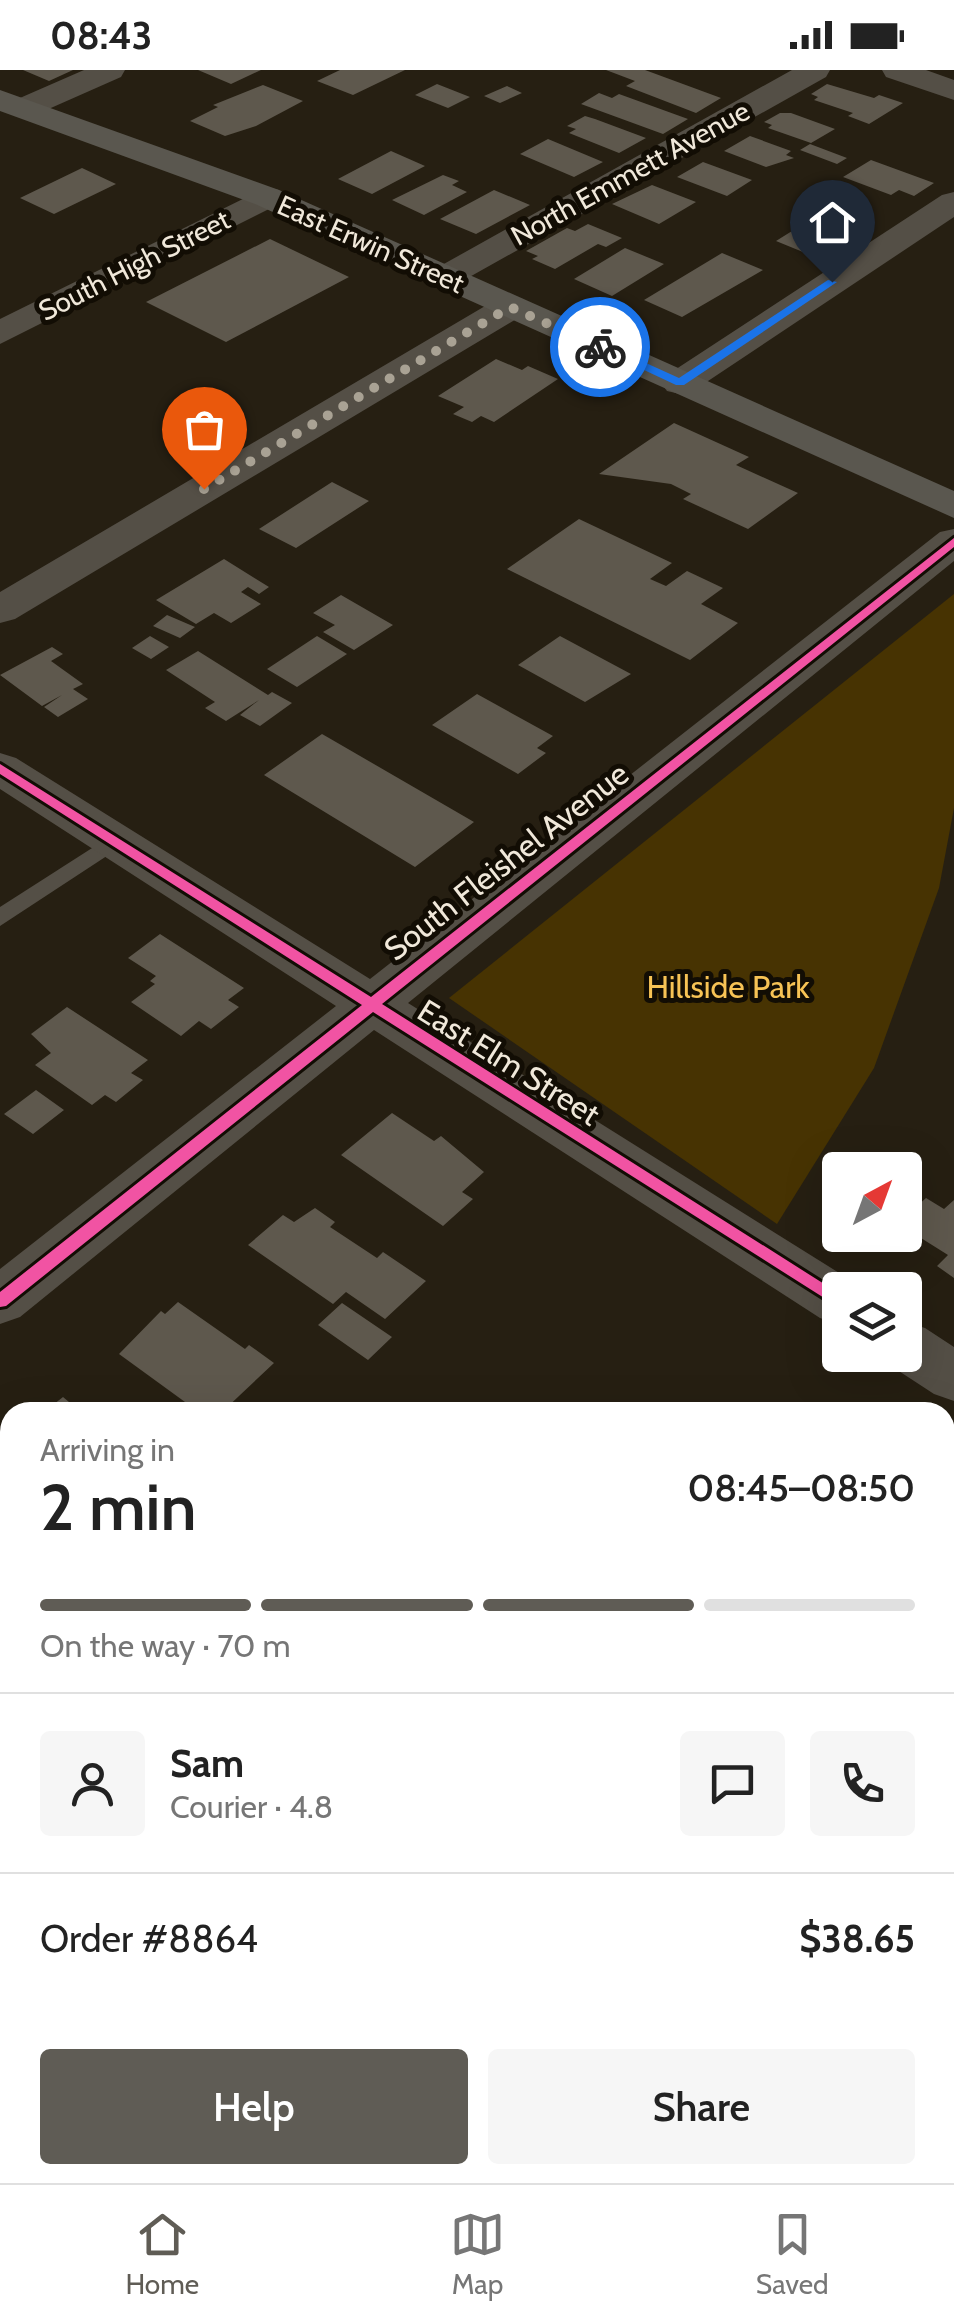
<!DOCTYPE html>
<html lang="en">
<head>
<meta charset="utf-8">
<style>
  body { margin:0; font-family:Cabin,sans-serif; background:#f6f6f6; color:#222; height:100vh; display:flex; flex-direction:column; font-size:38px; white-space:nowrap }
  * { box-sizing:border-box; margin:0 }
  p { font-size:32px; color:#767676 }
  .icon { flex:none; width:55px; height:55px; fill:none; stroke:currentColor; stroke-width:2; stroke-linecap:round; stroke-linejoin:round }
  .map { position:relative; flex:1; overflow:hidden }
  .panel { position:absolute; left:0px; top:1332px; width:955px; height:782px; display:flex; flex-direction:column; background:#fff; border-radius:30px 30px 0 0; box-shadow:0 10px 40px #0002 }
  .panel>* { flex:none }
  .needle { width:65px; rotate:41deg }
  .controls { position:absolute; left:822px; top:1082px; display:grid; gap:20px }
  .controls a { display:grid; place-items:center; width:100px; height:100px; border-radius:10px; background:#fff; box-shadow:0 10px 40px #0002; font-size:50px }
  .pin { position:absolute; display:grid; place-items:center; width:85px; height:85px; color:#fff; margin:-102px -42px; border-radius:50% 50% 50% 0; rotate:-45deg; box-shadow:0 0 10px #0007 }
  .pin .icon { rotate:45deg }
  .courier { position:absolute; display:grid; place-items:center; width:100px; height:100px; margin:-50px; border:8px solid #1a73e8; border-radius:50%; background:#fff; color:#222; box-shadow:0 2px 12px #0007 }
  .summary em { font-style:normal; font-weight:600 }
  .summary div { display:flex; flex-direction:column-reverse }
  .summary { display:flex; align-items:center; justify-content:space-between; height:170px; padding:0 40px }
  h1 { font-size:65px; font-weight:600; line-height:75px }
  .bar { display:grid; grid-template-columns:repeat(4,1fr); gap:15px 10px; align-content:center; height:120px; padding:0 40px }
  .bar i { height:12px; border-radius:8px; background:#e0e0e0 }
  .bar .on { background:#5f5c55 }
  .bar p { grid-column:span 4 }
  .line { display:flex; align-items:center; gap:25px; padding:0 40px; border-top:2px solid #e0e0e0 }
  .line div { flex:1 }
  .round { display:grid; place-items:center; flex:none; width:105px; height:105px; border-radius:10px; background:#f6f6f6 }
  .cta { display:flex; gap:20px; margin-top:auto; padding:20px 40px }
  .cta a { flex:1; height:115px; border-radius:10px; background:#5f5c55; color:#fff; font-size:40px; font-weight:600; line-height:115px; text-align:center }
  .cta a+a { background:#f6f6f6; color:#222 }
  .status { display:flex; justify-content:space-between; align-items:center; height:70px; padding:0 50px; background:#fff; direction:ltr }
  .status svg { height:28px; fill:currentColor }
  .dock { display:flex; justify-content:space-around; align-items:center; height:140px; border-top:2px solid #e0e0e0; background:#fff; font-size:28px; color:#767676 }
  .dock a { display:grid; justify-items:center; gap:5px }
  .dock .on { color:#5f5c55 }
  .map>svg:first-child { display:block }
  .green { fill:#473302 }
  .building { fill:#5e584d }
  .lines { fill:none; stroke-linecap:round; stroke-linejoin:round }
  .lane { fill:#544f46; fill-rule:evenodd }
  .street { fill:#544f46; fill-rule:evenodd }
  .secondary { fill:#5a574f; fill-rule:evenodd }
  .cycleway-casing { stroke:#120d04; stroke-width:6 }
  .cycleway { fill:#f153a3; fill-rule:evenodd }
  .route { fill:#1a73e8 }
  .done { stroke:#a9a294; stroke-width:10; stroke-dasharray:0 18 }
  .labels { text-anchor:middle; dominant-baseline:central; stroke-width:10; stroke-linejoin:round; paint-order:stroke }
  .far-street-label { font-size:28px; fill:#f0e8da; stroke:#120d04 }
  .street-label { font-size:32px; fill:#f0e8da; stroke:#120d04 }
  .park-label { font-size:32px; fill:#f7c355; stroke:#120d04 }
</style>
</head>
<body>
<div class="status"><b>08:43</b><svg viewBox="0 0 49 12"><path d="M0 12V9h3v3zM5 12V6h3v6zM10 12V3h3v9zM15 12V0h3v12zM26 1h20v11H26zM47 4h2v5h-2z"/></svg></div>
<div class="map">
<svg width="954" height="2113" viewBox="0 0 954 2113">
  <rect width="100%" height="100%" fill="#261f12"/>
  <!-- green -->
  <path class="green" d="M954,524V738L939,818L874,998L777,1154L449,928Z"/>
  <!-- building -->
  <path class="building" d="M23,0H73L49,11Z
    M198,0H261L231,14Z
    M340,0H405L353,25L317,11Z
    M606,0H645L721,28L696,43L626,16L635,11Z
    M437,14L470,27L448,38L415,25Z
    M827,14L874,28L879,25L903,33L869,54L848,46L853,43L814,30L818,27L811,24Z
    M263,15L303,31L256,56L225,66L190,51L218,37L213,35Z
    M507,16L522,23L500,33L484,26Z
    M599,23L612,28L619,24L688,49L663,64L581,34Z
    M780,43H791L835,59L811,73L768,58L772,55L764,52Z
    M585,46L595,49L646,68L619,83L569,63L576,59L567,56Z
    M750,66L791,81L786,85L794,88L766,97L724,81Z
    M548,69L603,92L574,107L520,84Z
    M810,74L847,88L837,94L800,80Z
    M391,81L425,96L372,124L338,109Z
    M871,90L934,113L914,126L899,120L891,125L843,107Z
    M703,92L752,110L727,126L677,107Z
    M82,98L116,114L54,144L20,128Z
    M443,105L459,111L452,115L467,122L424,145L392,130Z
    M652,115L696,132L659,154L612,134Z
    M494,120L530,135L476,164L440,149Z
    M816,146L861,164L828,178L838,182L825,191L776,171Z
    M588,154L622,168L606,177L598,174L555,199L532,189L538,186L526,181L567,158L575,161Z
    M270,169L349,207L226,272L146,232Z
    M625,178L664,194L612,226L574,209Z
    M722,183L763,200L682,247L644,230Z
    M496,289L522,300L528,296L558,309L494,352L481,346L472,352L453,344L464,337L438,326Z
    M674,353L749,387L736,395L798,423L748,459L683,429L691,424L671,414L599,404Z
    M332,412L369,431L296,478L259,459Z
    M579,449L672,493L650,509L666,516L687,501L723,518L701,534L738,553L690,590L507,499Z
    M224,489L269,517L259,524L248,517L241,522L261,534L231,553L214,543L196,554L156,530Z
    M341,525L393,555L354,580L323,562L335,555L313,543Z
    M167,545L195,557L180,568L153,556Z
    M150,566L169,577L151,589L132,578Z
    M317,566L347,584L297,617L267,599Z
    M560,566L631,604L585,632L518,595Z
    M52,577L63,584L51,591L83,614L73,619L88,629L58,647L44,637L62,625L42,636L0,605Z
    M198,581L268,625L272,622L292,633L260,656L240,645L259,630L226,651L205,638L215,632L166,600Z
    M477,624L553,666L537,678L546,683L518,704L432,655Z
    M322,664L329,668L474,752L415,797L264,705Z
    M160,864L244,918L228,930L239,937L211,959L199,951L181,966L131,932L155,914L150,911L156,906L128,888Z
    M67,937L148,990L131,1003L143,1010L116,1032L105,1025L92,1035L35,995L51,983L31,964Z
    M36,1020L64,1040L33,1064L4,1044Z
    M392,1043L434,1071L441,1066L484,1102L462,1122L473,1129L443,1156L341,1085Z
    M926,1128L944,1139L954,1130V1208L937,1196L948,1185L905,1158V1147Z
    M315,1138L335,1152L330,1157L377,1188L383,1182L426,1211L385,1249L346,1222L333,1234L248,1175L283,1145L294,1152Z
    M178,1232L245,1279L249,1275L274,1293L222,1342H179L176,1340L185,1332L119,1284L161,1241L165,1244Z
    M342,1233L392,1267L368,1290L318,1255Z
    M63,1327L81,1342H44Z
    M0,1448L10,1457V1494L0,1503Z
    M954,1497V1616L945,1603V1507Z
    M954,2001V2048L945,2041V2014Z"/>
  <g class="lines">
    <!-- lane -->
    <path class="lane" d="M114,764L122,766L125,771L122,776L0,856V837Z"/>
    <!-- street -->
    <path class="street" d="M84,0H125L121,7L35,45H13L8,38L13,31Z
      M792,0H830L826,7L457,214L445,217L433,214L428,207L433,200Z
      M882,0H926L954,10V30L886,7Z
      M267,117L279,120L284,127L279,134L0,274V249Z
      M954,122V147L693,321L680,324L667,321L661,313L667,305L942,125Z
      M510,226L523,229L528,237L523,245L15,549L0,553V522L497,229Z
      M954,459V491L408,933L860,1216L862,1220H840V1255L820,1248L374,960L20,1247L0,1254V1199L336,936L0,719V683L16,688L370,909L940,462Z
      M905,1252L925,1258L954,1277V1331L934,1324L885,1292L882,1285H905Z
      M954,1766V1842L945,1845V1770Z
      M830,2105H910L913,2113H833Z"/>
    <!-- secondary -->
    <path class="secondary" d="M0,20L279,120L954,421V448L255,134L0,41Z"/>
    <defs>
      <path id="cycleway" d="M954,468V477L382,934L840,1224V1238L373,942L6,1236L0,1237V1222L362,935L0,704V694L371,927Z"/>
    </defs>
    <!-- cycleway casing -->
    <use href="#cycleway" class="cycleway-casing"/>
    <!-- cycleway -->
    <use href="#cycleway" class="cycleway"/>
  </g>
  <!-- route -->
  <path class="route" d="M828,210L837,212L684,315H676L595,277L604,274L679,308Z"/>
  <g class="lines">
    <!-- done -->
    <path class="done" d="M204,419L510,237L600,277"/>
  </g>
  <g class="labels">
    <!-- far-street labels -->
    <g class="far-street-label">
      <text transform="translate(630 103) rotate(-29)">North Emmett Avenue</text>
      <text transform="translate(371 174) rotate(24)">East Erwin Street</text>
      <text transform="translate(134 195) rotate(-27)">South High Street</text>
    </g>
    <!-- street labels -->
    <g class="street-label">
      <text transform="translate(506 791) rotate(-38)">South Fleishel Avenue</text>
      <text transform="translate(509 992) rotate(32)">East Elm Street</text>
    </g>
    <!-- park labels -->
    <g class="park-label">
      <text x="728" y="916">Hillside Park</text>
    </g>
  </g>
</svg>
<div class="controls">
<a><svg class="needle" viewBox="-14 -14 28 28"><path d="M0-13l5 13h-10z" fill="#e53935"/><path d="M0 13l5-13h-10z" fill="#767676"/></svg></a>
<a><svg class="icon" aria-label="layers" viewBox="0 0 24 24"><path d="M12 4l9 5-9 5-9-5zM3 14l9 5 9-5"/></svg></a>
</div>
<div class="pin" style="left:204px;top:419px;background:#ea580c"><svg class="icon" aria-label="bag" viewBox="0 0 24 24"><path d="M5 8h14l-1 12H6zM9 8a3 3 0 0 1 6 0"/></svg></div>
<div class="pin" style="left:832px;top:212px;background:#1f2937"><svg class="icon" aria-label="home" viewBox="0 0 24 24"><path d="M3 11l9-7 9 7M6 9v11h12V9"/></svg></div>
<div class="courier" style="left:600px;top:277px"><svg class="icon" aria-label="bike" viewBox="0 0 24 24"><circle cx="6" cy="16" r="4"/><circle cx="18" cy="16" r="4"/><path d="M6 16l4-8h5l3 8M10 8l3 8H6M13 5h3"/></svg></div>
<section class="panel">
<div class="summary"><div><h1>2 min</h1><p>Arriving in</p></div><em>08:45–08:50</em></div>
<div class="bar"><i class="on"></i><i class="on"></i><i class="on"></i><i></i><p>On the way · 70 m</p></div>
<div class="line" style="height:180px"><a class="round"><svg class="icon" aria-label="person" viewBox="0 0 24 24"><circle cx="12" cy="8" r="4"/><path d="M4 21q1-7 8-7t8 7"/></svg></a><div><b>Sam</b><p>Courier · 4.8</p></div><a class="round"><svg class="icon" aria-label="chat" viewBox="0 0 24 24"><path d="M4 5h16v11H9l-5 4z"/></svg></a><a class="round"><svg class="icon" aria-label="phone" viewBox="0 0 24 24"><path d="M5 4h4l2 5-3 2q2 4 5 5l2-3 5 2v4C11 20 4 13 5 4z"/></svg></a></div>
<div class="line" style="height:130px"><div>Order #8864</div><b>$38.65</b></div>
<div class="cta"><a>Help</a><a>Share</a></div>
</section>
</div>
<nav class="dock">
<a class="on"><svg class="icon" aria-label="home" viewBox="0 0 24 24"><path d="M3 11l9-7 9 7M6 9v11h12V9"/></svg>Home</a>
<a><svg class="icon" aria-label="map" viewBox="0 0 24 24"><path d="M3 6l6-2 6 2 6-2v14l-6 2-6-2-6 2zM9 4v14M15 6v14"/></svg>Map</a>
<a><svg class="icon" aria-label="saved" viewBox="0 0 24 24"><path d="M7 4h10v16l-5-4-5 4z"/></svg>Saved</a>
</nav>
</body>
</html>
